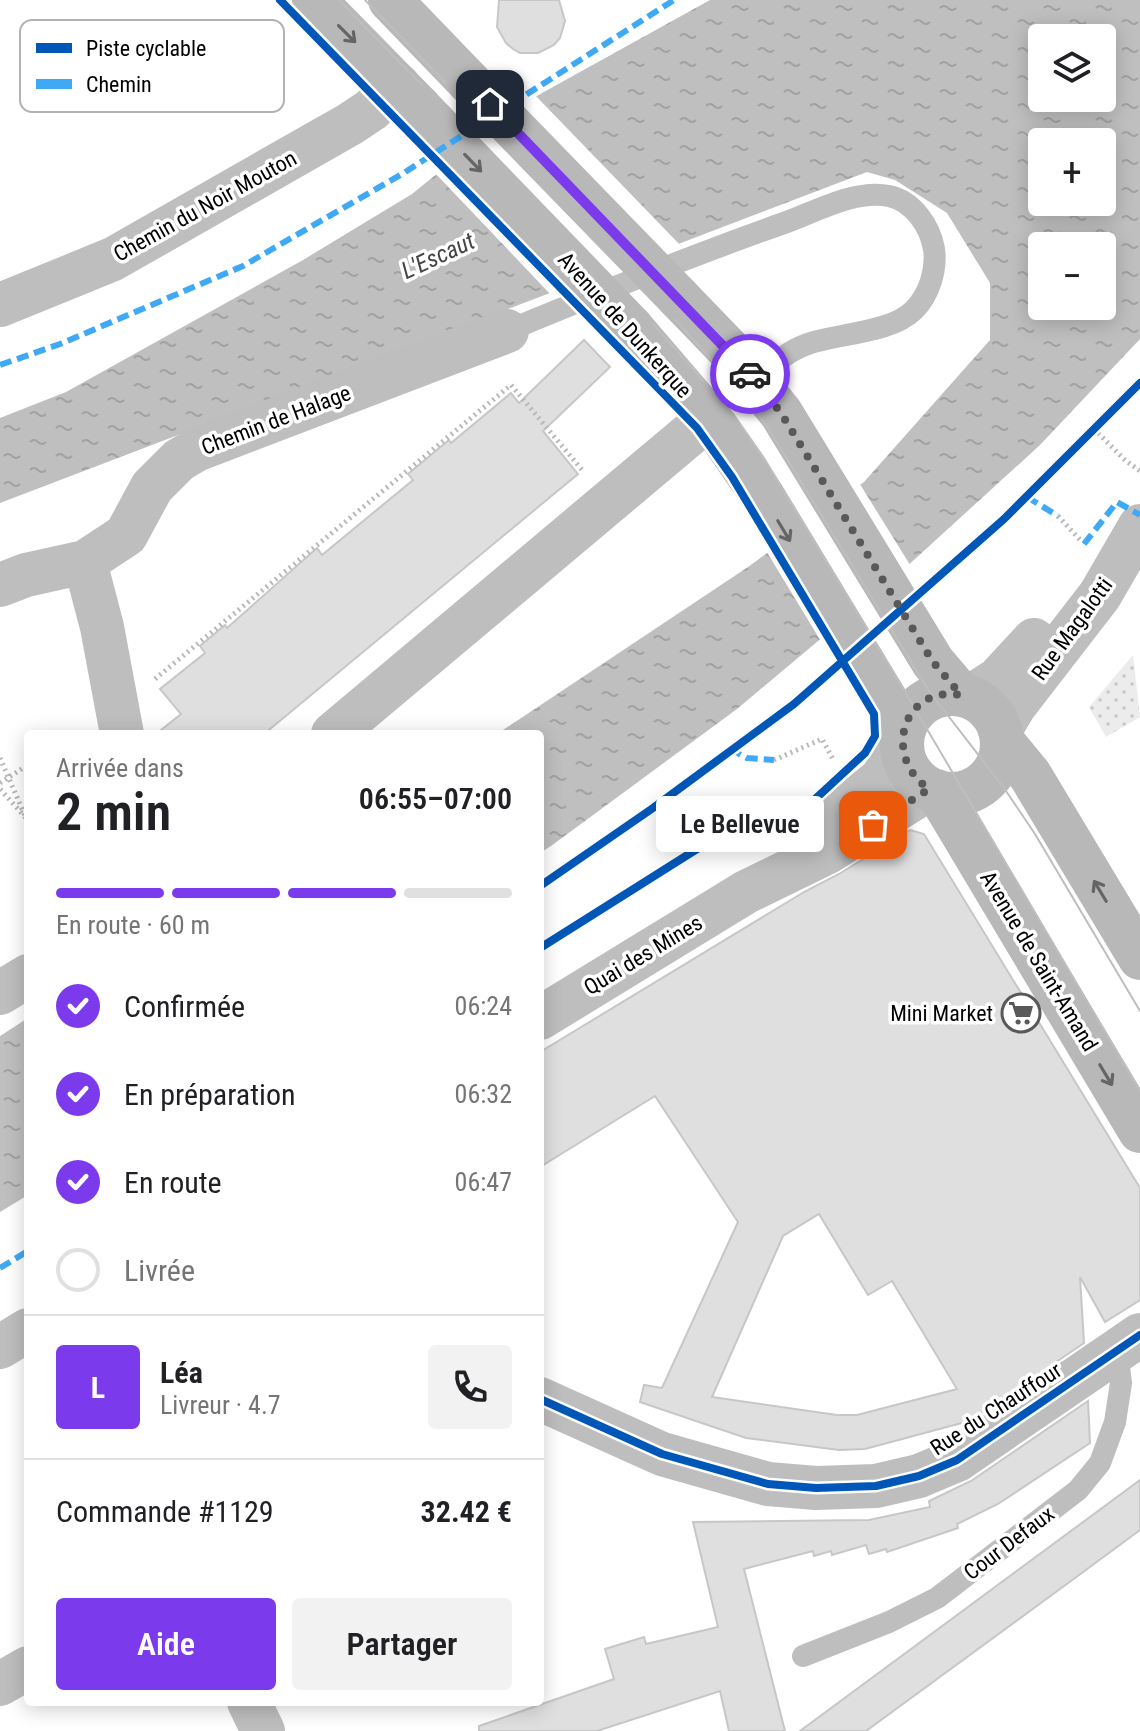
<!DOCTYPE html>
<html lang="fr">
<head>
<meta charset="utf-8">
<style>
  body { margin:0; font-family:"Roboto Condensed",sans-serif; background:#f2f2f2; color:#202124; height:100vh; display:flex; flex-direction:column; font-size:30px; white-space:nowrap }
  * { box-sizing:border-box; margin:0 }
  p { font-size:26px; color:#757577 }
  .icon { flex:none; width:44px; height:44px; fill:none; stroke:currentColor; stroke-width:2; stroke-linecap:round; stroke-linejoin:round }
  .map { position:relative; flex:1; overflow:hidden }
  .panel { position:absolute; left:24px; top:730px; width:520px; height:976px; display:flex; flex-direction:column; background:#fff; border-radius:8px; box-shadow:0 4px 20px #0003 }
  .panel>* { flex:none }
  .tools { position:absolute; left:1028px; top:24px; display:grid; gap:16px }
  .tools a { display:grid; place-items:center; width:88px; height:88px; border-radius:8px; background:#fff; box-shadow:0 4px 20px #0003; font-size:40px }
  .pin { position:absolute; display:grid; place-items:center; width:68px; height:68px; color:#fff; margin:-34px; border-radius:16px; box-shadow:0 4px 12px #0006 }
  .courier { position:absolute; display:grid; place-items:center; width:80px; height:80px; margin:-40px; border:6px solid #7c3aed; border-radius:50%; background:#fff; color:#222; box-shadow:0 2px 10px #0007 }
  .bubble { position:absolute; height:56px; border-radius:8px; background:#fff; box-shadow:0 4px 20px #0003; font-size:26px; font-weight:600; line-height:56px; text-align:center }
  .head em { font-style:normal; font-weight:600 }
  .head div { display:flex; flex-direction:column-reverse }
  .head { display:flex; align-items:center; justify-content:space-between; height:136px; padding:0 32px }
  h1 { font-size:52px; font-weight:600; line-height:60px }
  .bar { display:grid; grid-template-columns:repeat(4,1fr); gap:12px 8px; align-content:center; height:96px; padding:0 32px }
  .bar i { height:10px; border-radius:6px; background:#e0e0e0 }
  .bar .current { background:#7c3aed }
  .bar p { grid-column:span 4 }
  .line { display:flex; align-items:center; gap:20px; padding:0 32px; border-top:2px solid #e0e0e0 }
  .line div { flex:1 }
  .round { display:grid; place-items:center; flex:none; width:84px; height:84px; border-radius:8px; background:#f2f2f2 }
  ol { padding:0 32px; list-style:none }
  li { display:flex; align-items:center; gap:24px; height:88px }
  li p { margin-inline-start:auto }
  li .icon { padding:8px; border-radius:50%; background:#7c3aed; color:#fff; stroke-width:4 }
  li:last-child { color:#757577 }
  li i { width:44px; height:44px; border:4px solid #e0e0e0; border-radius:50% }
  .button { display:flex; gap:16px; margin-top:auto; padding:16px 32px }
  .button a { flex:1; height:92px; border-radius:8px; background:#7c3aed; color:#fff; font-size:32px; font-weight:600; line-height:92px; text-align:center }
  .button a+a { background:#f2f2f2; color:#202124 }
  .map>svg:first-child { display:block }
  .grass { fill:url(#grass-dots) }
  .water { fill:url(#water-ripples); fill-rule:evenodd }
  .pier { fill:#fff }
  .building { fill:#dfdfdf; stroke:#c7c7c7; stroke-width:2; fill-rule:evenodd }
  .lines { fill:none; stroke-linecap:round; stroke-linejoin:round }
  .path { stroke:#b9b9b9; stroke-width:5; stroke-dasharray:2 4; stroke-linecap:butt }
  .service { stroke:#bebebe; stroke-width:22 }
  .minor { stroke:#bebebe; stroke-width:44 }
  .secondary { stroke:#b8b8b8; stroke-width:44 }
  .tram { stroke:#bebebe; stroke-width:2 }
  .secondary-bridge { stroke:#b8b8b8; stroke-width:44 }
  .quiet { stroke:#3fa9f5; stroke-width:6; stroke-dasharray:12 6; stroke-linecap:butt }
  .cycleway-casing { stroke:#fff; stroke-width:13 }
  .cycleway { stroke:#0057b8; stroke-width:8 }
  .oneway { stroke:#656565 }
  .done { stroke:#595959; stroke-width:8; stroke-dasharray:0 14.4 }
  .route { stroke:#7c3aed; stroke-width:10 }
  .labels { text-anchor:middle; dominant-baseline:central; stroke-width:7; stroke-linejoin:round; paint-order:stroke }
  .street-label { font-size:22px; fill:#000; stroke:#fff }
  .poi-label { font-size:22px; fill:#000; stroke:#fff; text-anchor:end }
  .water-label { font-size:24px; font-style:italic; fill:#444; stroke:#fff }
  .key { fill:#fff; stroke:#b2b2b2; stroke-width:2 }
  .key-label { font-size:22px; fill:#000 }
</style>
</head>
<body>
<div class="map">
<svg width="1140" height="1731" viewBox="0 0 1140 1731">
  <defs>
    <pattern id="grass-dots" width="8" height="8" patternUnits="userSpaceOnUse" patternTransform="scale(2)"><rect width="8" height="8" fill="#ececec"/><path d="M2 2h.1M6 6h.1" fill="none" stroke="#c9c9c9" stroke-width="1.8" stroke-linecap="round"/></pattern>
    <pattern id="water-ripples" width="26" height="14" patternUnits="userSpaceOnUse" patternTransform="scale(2)"><rect width="26" height="14" fill="#bfbfbf"/><path d="M2 4q2-2 4 0t4 0M15 11q2-2 4 0t4 0" fill="none" stroke="#a2a2a2"/></pattern>
  </defs>
  <rect width="100%" height="100%" fill="#fff"/>
  <!-- grass -->
  <path class="grass" d="M1133,655L1140,717L1106,737L1089,707Z"/>
  <!-- water -->
  <path class="water" d="M710,0H1140V339L1040,445L904,569L737,709L551,846L540,853V734H497L748,567L864,482L990,340V283L947,213L895,180L867,172L0,503V418L66,392L303,260L412,194L524,103ZM1042,38H1102V98H1042ZM1042,142H1102V202H1042ZM1042,246H1102V306H1042Z
    M28,1018V1195L0,1212V1036Z"/>
  <!-- pier -->
  <path class="pier" d="M533,93L682,247L553,297L434,172L521,100Z
    M858,481L912,568L822,643L765,549Z"/>
  <!-- building -->
  <path class="building" d="M499,0H559L565,21L560,38L554,45L538,53H520L513,49L506,43L497,27Z
    M584,340L610,367L543,431L578,474L264,734H156L181,714L160,689L205,653L200,646L225,625L227,628L317,548L322,555L413,480L408,474L449,440L451,443L511,393L519,403Z
    M910,830L924,834L1140,1188V1300L1105,1322L1080,1277L1084,1343L969,1421L865,1449L839,1450L746,1438L640,1402L644,1385L662,1388L738,1222L655,1096L540,1167V1052L804,892L839,874ZM819,1214L868,1295L892,1281L957,1389L857,1415H837L712,1397L783,1236Z
    M1088,1401L1090,1443L998,1504L957,1524L958,1528L887,1552L886,1549L869,1554L866,1545L832,1555L831,1551L814,1556L813,1551L744,1569L785,1731H729L720,1691L597,1731H479V1726L614,1679L605,1649L644,1637L646,1644L718,1627L693,1522L869,1520L930,1507L929,1501L971,1481Z
    M1140,1480V1530L1075,1578L866,1731H800Z"/>
  <g class="lines">
    <!-- path -->
    <path class="path" d="M1094,429L1125,460L1140,471
      M1058,516L1082,542
      M155,679L511,385L583,471
      M0,758L26,818L0,789
      M774,760L822,739L834,761
      M0,783L28,765"/>
    <!-- service -->
    <path class="service" d="M507,331C599,293 690,256 784,223C815,212 855,189 889,196C913,201 930,226 934,249C937,270 929,295 914,310C890,334 836,333 805,345C786,352 771,367 755,380
      M803,1656L889,1622L937,1598L1078,1490L1100,1463L1115,1422L1121,1383L1117,1350"/>
    <!-- minor -->
    <path class="minor" d="M0,305L113,259L350,124L371,110L398,85
      M85,562L126,535L152,487L179,460L196,450L507,331
      M0,585L26,575L85,562L102,627L122,734
      M970,697L998,679L1034,640
      M1000,730L1015,705L1100,595L1140,526
      M333,734L709,418
      M816,832L881,779L902,747
      M0,993L28,976
      M540,1018L746,892L826,853L929,789
      M0,1347L28,1330
      M540,1399L662,1454L768,1484L816,1488L876,1486L919,1476L957,1460L1140,1335
      M0,1684L28,1668
      M249,1702L263,1731"/>
    <!-- secondary -->
    <path class="secondary" d="M314,0L419,107
      M390,0L469,82
      M678,297L733,354L781,413L933,662L961,695
      M631,327L709,418L764,498L892,710L902,735
      M902 744a50 50 0 1 1 100 0a50 50 0 1 1-100 0Z
      M1002,741L1030,775L1140,958
      M937,791L1140,1131"/>
    <!-- tram -->
    <path class="tram" d="M339,0L645,315L734,415L764,458L904,690L1140,1091
      M365,0L661,304L731,381L768,428L929,691L1004,788L1035,834L1140,1011"/>
    <!-- secondary-bridge -->
    <path class="secondary-bridge" d="M469,82L678,297
      M419,107L631,327"/>
    <!-- quiet -->
    <path class="quiet" d="M0,365L60,344L243,266L402,174L674,0
      M1027,497L1058,516
      M1084,544L1117,502L1140,515
      M730,749L747,758L774,760
      M0,1268L28,1251"/>
    <defs>
      <path id="cycleway" d="M280,0L697,428L732,477L874,714L875,736L865,753L813,801L697,849L540,948
        M540,886L653,808L794,704L1004,519L1140,383
        M540,1399L662,1454L768,1484L816,1488L876,1486L919,1476L957,1460L1140,1335"/>
    </defs>
    <!-- cycleway casing -->
    <use href="#cycleway" class="cycleway-casing"/>
    <!-- cycleway -->
    <use href="#cycleway" class="cycleway"/>
  </g>
  <!-- one-way arrows -->
  <defs><path id="oneway-shaft" d="M-6 0H5M1.5-3L5.5 0L1.5 3" fill="none" stroke-width="1.6" stroke-linecap="round" stroke-linejoin="round" transform="scale(2)"/></defs>
  <g class="oneway">
    <use href="#oneway-shaft" transform="translate(347 34) rotate(45)"/>
    <use href="#oneway-shaft" transform="translate(473 163) rotate(46)"/>
    <use href="#oneway-shaft" transform="translate(784 531) rotate(59)"/>
    <use href="#oneway-shaft" transform="translate(1100 891) rotate(-121)"/>
    <use href="#oneway-shaft" transform="translate(1106 1075) rotate(59)"/>
  </g>
  <g class="lines">
    <!-- done -->
    <path class="done" d="M750,374L781,413L933,662L961,695C902,685 882,757 929,789L873,825"/>
    <!-- route -->
    <path class="route" d="M490,104L750,374"/>
  </g>
  <!-- icons -->
  <defs>
    <symbol id="supermarket-ring" viewBox="-11 -11 22 22"><circle r="9.5" fill="#fff" stroke="#595959" stroke-width="1.5"/><path d="M-6-5.5h2.5l.6 2H6L4.5 2H-2.5L-4.4-4H-6ZM-1.5 3.2a1.3 1.3 0 1 0 .1 0ZM3 3.2a1.3 1.3 0 1 0 .1 0Z" fill="#595959"/></symbol>
  </defs>
  <g fill-rule="evenodd">
    <use href="#supermarket-ring" x="999" y="991" width="44" height="44"/>
  </g>
  <g class="labels">
    <!-- street labels -->
    <g class="street-label">
      <text transform="translate(205 206) rotate(-29)">Chemin du Noir Mouton</text>
      <text transform="translate(625 325) rotate(48)">Avenue de Dunkerque</text>
      <text transform="translate(276 420) rotate(-21)">Chemin de Halage</text>
      <text transform="translate(1072 629) rotate(-54)">Rue Magalotti</text>
      <text transform="translate(643 955) rotate(-31)">Quai des Mines</text>
      <text transform="translate(1039 961) rotate(59)">Avenue de Saint-Amand</text>
      <text transform="translate(996 1409) rotate(-33)">Rue du Chauffour</text>
      <text transform="translate(1009 1543) rotate(-37)">Cour Defaux</text>
    </g>
    <!-- poi labels -->
    <g class="poi-label">
      <text x="993" y="1013">Mini Market</text>
    </g>
    <!-- water labels -->
    <g class="water-label">
      <text transform="translate(438 256) rotate(-25)">L'Escaut</text>
    </g>
  </g>
  <!-- legend -->
  <rect x="20" y="20" width="264" height="92" rx="12" class="key"/>
  <rect x="36" y="43" width="36" height="10" fill="#0057b8"/>
  <rect x="36" y="79" width="36" height="10" fill="#3fa9f5"/>
  <g class="key-label">
    <text x="86" y="56">Piste cyclable</text>
    <text x="86" y="92">Chemin</text>
  </g>
</svg>
<div class="tools">
<a><svg class="icon" aria-label="layers" viewBox="0 0 24 24"><path d="M12 4l9 5-9 5-9-5zM3 14l9 5 9-5"/></svg></a>
<a>+</a>
<a>−</a>
</div>
<div class="pin" style="left:873px;top:825px;background:#ea580c"><svg class="icon" aria-label="bag" viewBox="0 0 24 24"><path d="M5 8h14l-1 12H6zM9 8a3 3 0 0 1 6 0"/></svg></div>
<div class="pin" style="left:490px;top:104px;background:#1f2937"><svg class="icon" aria-label="home" viewBox="0 0 24 24"><path d="M3 11l9-7 9 7M6 9v11h12V9"/></svg></div>
<div class="courier" style="left:750px;top:374px"><svg class="icon" aria-label="car" viewBox="0 0 24 24"><path d="M5 17H2v-5l4-1 3-4h7l3 4 3 1v5h-3M9 17h6M6 11h13"/><circle cx="7" cy="17" r="2"/><circle cx="17" cy="17" r="2"/></svg></div>
<div class="bubble" style="left:656px;top:796px;width:168px">Le Bellevue</div>
<section class="panel">
<div class="head"><div><h1>2 min</h1><p>Arrivée dans</p></div><em>06:55–07:00</em></div>
<div class="bar"><i class="current"></i><i class="current"></i><i class="current"></i><i></i><p>En route · 60 m</p></div>
<ol>
<li><svg class="icon" aria-label="check" viewBox="0 0 24 24"><path d="M5 12l5 5 9-10"/></svg>Confirmée<p>06:24</p></li>
<li><svg class="icon" aria-label="check" viewBox="0 0 24 24"><path d="M5 12l5 5 9-10"/></svg>En préparation<p>06:32</p></li>
<li><svg class="icon" aria-label="check" viewBox="0 0 24 24"><path d="M5 12l5 5 9-10"/></svg>En route<p>06:47</p></li>
<li><i></i>Livrée</li>
</ol>
<div class="line" style="height:144px"><b class="round" style="background:#7c3aed;color:#fff">L</b><div><b>Léa</b><p>Livreur · 4.7</p></div><a class="round"><svg class="icon" aria-label="phone" viewBox="0 0 24 24"><path d="M5 4h4l2 5-3 2q2 4 5 5l2-3 5 2v4C11 20 4 13 5 4z"/></svg></a></div>
<div class="line" style="height:104px"><div>Commande #1129</div><b>32.42 €</b></div>
<div class="button"><a>Aide</a><a>Partager</a></div>
</section>
</div>
</body>
</html>
